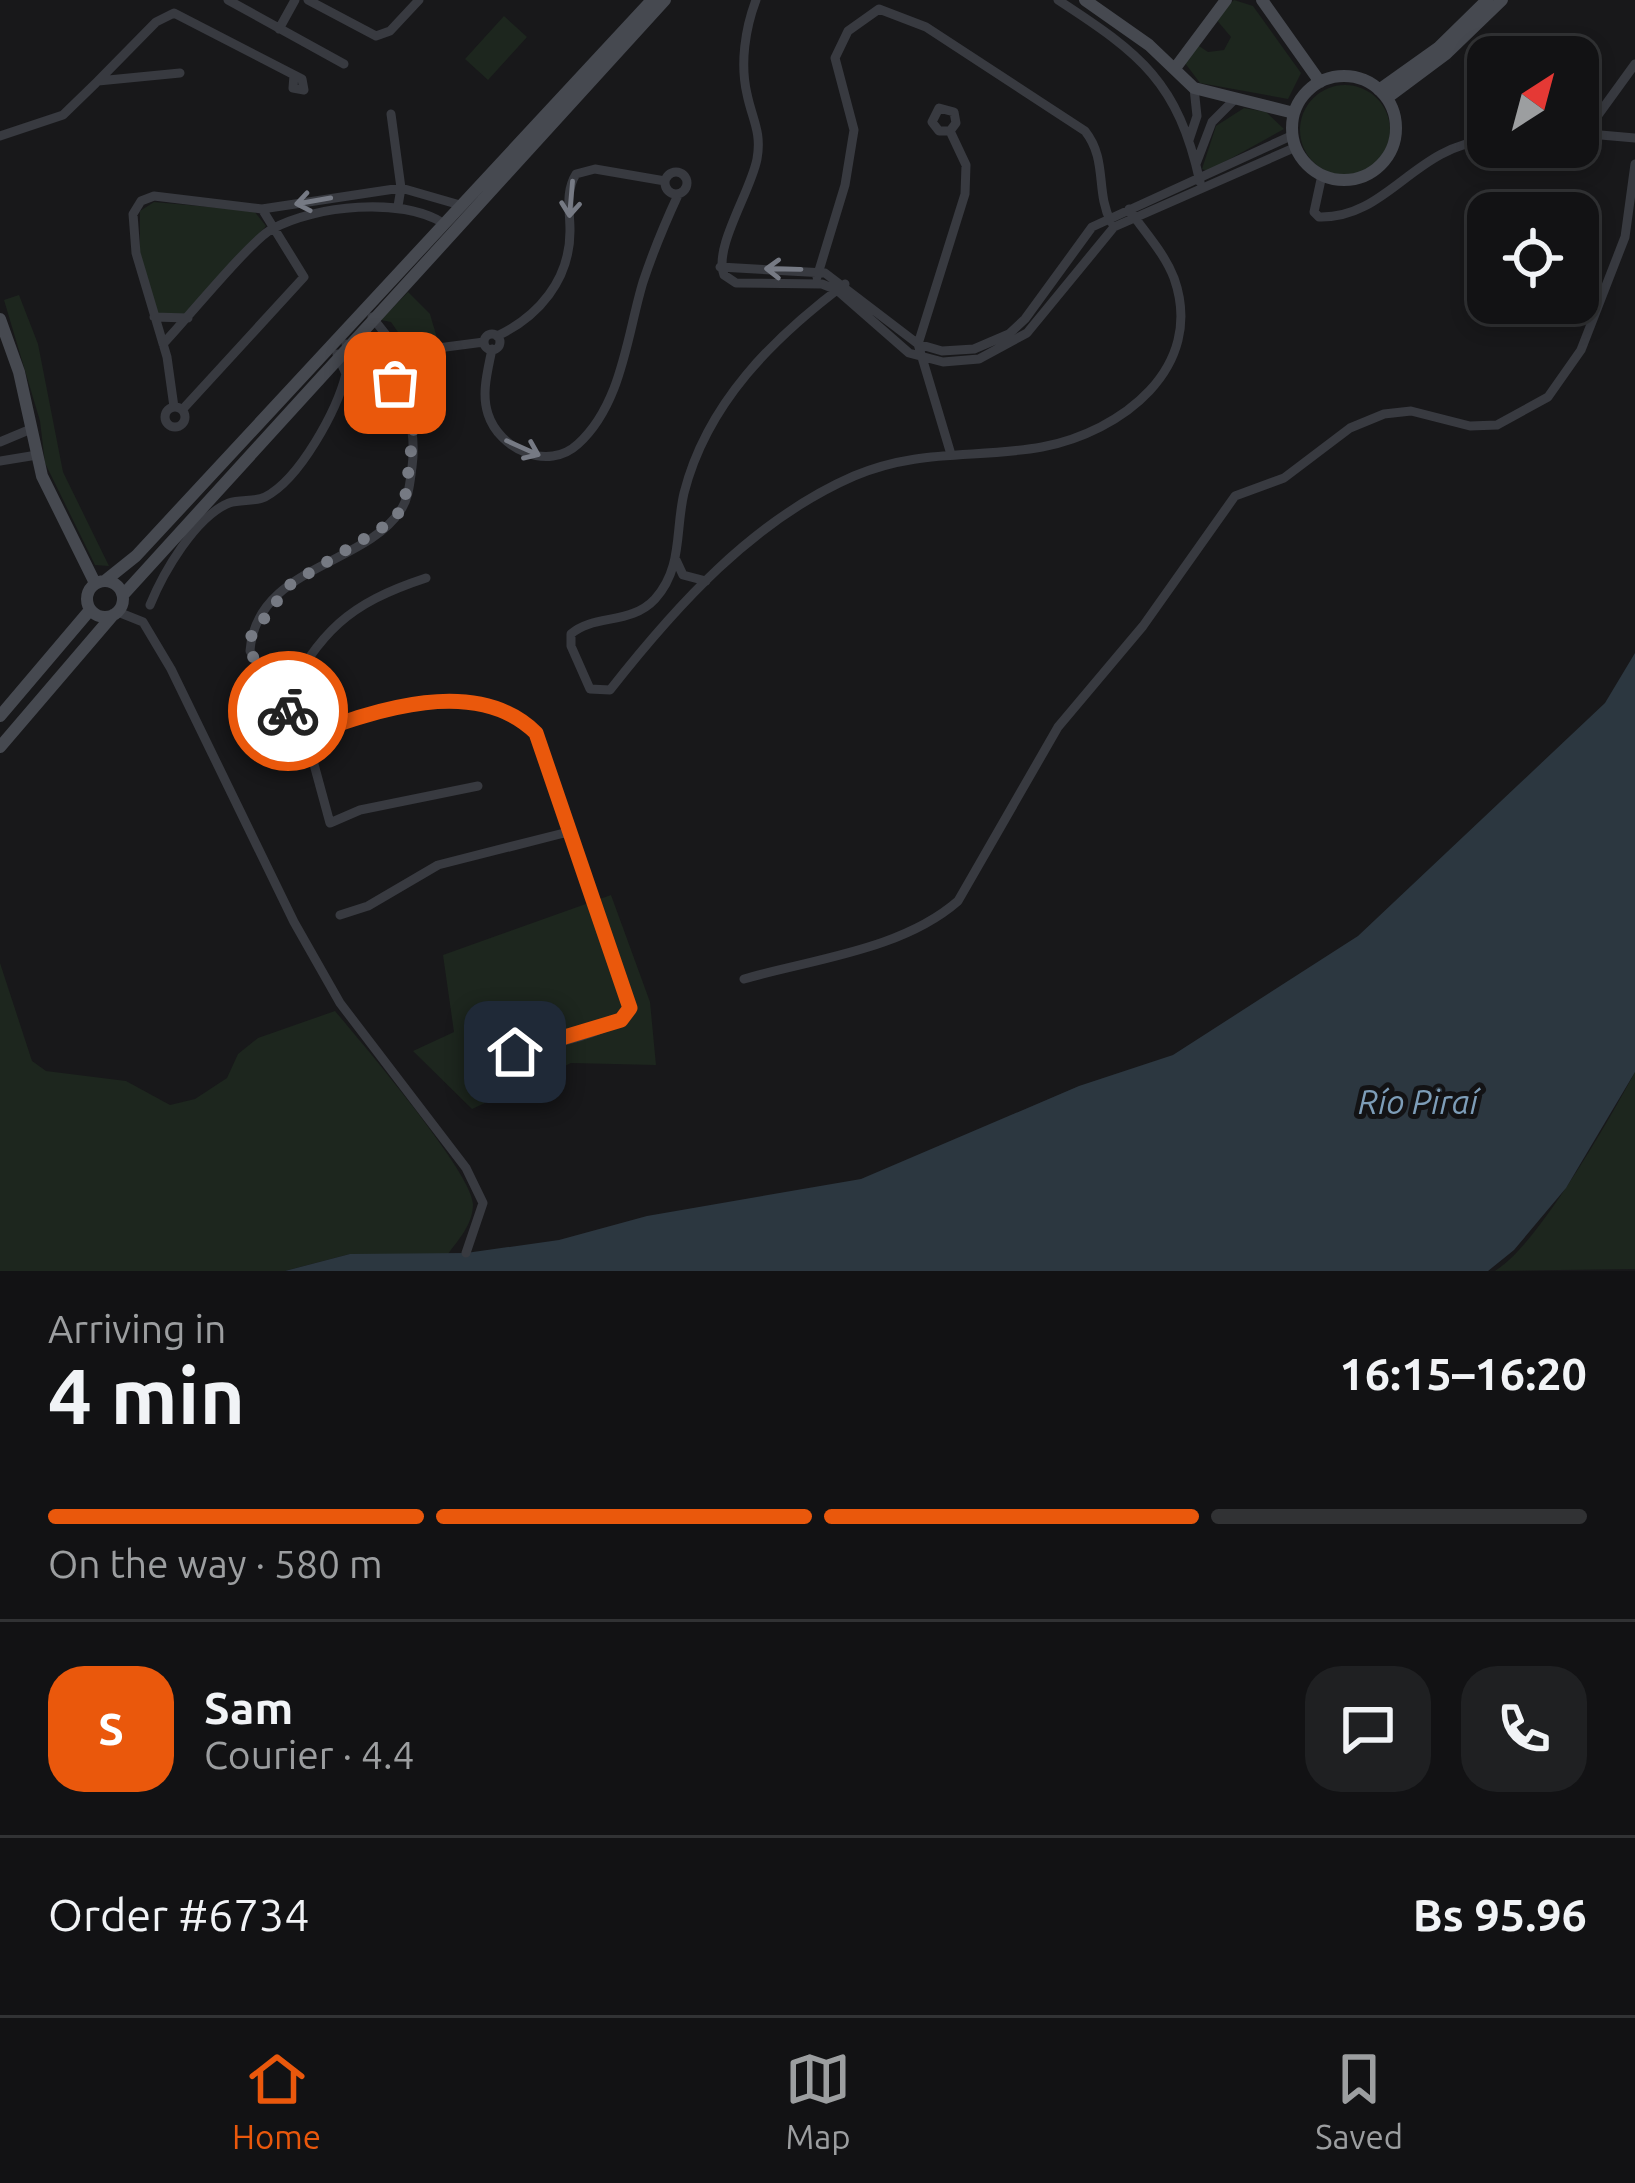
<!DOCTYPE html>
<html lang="en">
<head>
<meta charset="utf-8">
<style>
  body { margin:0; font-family:Ubuntu,sans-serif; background:#1f2022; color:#f1f3f6; height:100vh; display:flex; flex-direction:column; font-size:45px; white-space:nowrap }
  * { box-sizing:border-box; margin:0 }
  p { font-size:39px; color:#9c9ea0 }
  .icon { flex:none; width:66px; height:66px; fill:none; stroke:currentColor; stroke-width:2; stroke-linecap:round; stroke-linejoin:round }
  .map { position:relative; height:1271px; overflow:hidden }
  .sheet { display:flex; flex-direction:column; background:#121214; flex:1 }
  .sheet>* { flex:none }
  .needle { width:78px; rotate:36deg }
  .controls { position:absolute; left:1467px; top:36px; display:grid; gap:24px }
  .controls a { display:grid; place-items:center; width:132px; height:132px; border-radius:24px; background:#121214; box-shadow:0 6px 18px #0003,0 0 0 3px #313234; font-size:60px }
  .pin { position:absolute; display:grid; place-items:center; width:102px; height:102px; color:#fff; margin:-51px; border-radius:24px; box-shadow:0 6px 18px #0006 }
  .courier { position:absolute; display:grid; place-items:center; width:120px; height:120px; margin:-60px; border:9px solid #ea580c; border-radius:50%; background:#fff; color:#222; box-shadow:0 3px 15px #0007 }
  .head em { font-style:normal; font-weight:700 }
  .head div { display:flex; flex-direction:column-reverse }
  .head { display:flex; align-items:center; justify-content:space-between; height:204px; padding:0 48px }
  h1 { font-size:78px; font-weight:700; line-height:90px }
  .bar { display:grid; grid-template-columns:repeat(4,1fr); gap:18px 12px; align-content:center; height:144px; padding:0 48px }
  .bar i { height:15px; border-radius:9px; background:#313234 }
  .bar .selected { background:#ea580c }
  .bar p { grid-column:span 4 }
  .line { display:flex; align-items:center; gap:30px; padding:0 48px; border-top:3px solid #313234 }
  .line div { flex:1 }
  .round { display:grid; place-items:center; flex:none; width:126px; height:126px; border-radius:36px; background:#1f2022 }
  .dock { display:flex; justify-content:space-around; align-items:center; height:168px; border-top:3px solid #313234; background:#121214; font-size:33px; color:#9c9ea0 }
  .dock a { display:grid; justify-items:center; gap:6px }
  .dock .selected { color:#ea580c }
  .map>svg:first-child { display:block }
  .green { fill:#1d261e }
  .water { fill:#2c3740 }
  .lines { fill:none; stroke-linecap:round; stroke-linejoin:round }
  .street { stroke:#383a40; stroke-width:9 }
  .secondary { stroke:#464950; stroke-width:12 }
  .oneway { stroke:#767a84 }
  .done { stroke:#767a83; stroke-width:12; stroke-dasharray:0 21.6 }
  .route { stroke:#ea580c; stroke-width:15 }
  .labels { text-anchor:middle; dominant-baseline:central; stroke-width:10; stroke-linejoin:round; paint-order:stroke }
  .water-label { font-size:33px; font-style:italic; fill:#7d9db8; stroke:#131315 }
</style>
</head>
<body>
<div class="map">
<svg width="1635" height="1271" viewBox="0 0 1635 1271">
  <rect width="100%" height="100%" fill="#18181a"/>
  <!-- green -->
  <path class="green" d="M1234,0L1253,6L1301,73L1288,99L1200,83L1185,63L1196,44L1208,52L1224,50L1231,37L1215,18Z
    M504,16L527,37L488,80L465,59Z
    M1300 130a45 45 0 1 1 90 0a45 45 0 1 1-90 0Z
    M1244,108L1266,112L1284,129L1208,171L1202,169L1216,126Z
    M154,202L254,211L266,226L185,315L157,314L140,253V211Z
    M408,292L430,314L439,345L402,338L391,322L381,320Z
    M19,295L38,344L63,472L109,566L95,565L45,463L40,421L4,300Z
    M611,895L650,1002L656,1065L571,1063L472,1109L413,1051L454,1032L443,955Z
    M0,963L32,1061L46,1071L126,1081L170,1105L195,1099L227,1078L238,1054L258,1038L335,1011C361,1042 472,1172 473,1204C473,1224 459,1239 448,1254H350L285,1271H0Z
    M1635,1072V1269L1495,1271C1538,1245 1609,1120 1635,1072Z"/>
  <!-- water -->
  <path class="water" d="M1635,653V1072L1566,1188L1514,1250L1488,1271H285L350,1254L466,1253L559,1240L647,1216L861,1179L1079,1086L1173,1055L1358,936L1605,703Z"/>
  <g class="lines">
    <!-- street -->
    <path class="street" d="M228,0L344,64
      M308,0L376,36L390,31L419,0
      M756,0C745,29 740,64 747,94C752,119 762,132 757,159C751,191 713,248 724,275L736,283L822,284L837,290L909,353L943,362L979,359L1027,333L1114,227L1296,147
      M1058,0C1141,54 1178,82 1200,182
      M279,29L295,0
      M98,81L156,22L174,13L302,79L304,90L293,88L294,75
      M391,114L401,188L398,206
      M950,131L956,123L954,112L939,108L932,122L939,131H950L966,165L965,194L918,344L950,451
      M1578,133L1635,138
      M1585,133L1635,64
      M0,136L63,115L98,81L180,73
      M1189,140L1197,116L1194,88
      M1196,164L1212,122L1235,99
      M665 183a11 11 0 1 1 22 0a11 11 0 1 1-22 0Z
      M1322,175L1314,212L1319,217C1387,219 1414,146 1488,140
      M720,267L825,273L918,344L942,351L974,349L1009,334L1025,319L1092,227L1293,135
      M817,277L845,185L854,130L835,58L848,31L879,9L926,27L1085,131C1108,160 1095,191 1111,222
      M845,284C773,338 707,403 684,493C675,531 683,568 655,599C631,625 594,614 571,634V646L590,689L610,690C676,606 753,520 854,476C920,448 976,459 1042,447C1121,432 1206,368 1174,278C1164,252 1144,232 1129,209
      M154,317L188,318
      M484 342a8 8 0 1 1 16 0a8 8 0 1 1-16 0Z
      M497,336C538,317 570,280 570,231C570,210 565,192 576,174L595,169L665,181
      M389,341L438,348L484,342
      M163,344C185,321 251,240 272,229C316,205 401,197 443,223
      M346,344L371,356L388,347L387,336L372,317
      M492,349C488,370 481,393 488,414C499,449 548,472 578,444C622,404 627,335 643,282C653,252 665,223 678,195
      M377,356C402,393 418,421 412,467C410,481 409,499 400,511C365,565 256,567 250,651L306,735L330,823L360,810L478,786
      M174,407L167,357L136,253L133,214L141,201L154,196L262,209L401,188L460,205
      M165 417a10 10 0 1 1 20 0a10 10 0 1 1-20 0Z
      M182,410L304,277L262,209
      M0,442L31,429
      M0,461L37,455
      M676,560L683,575L706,581
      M150,605C163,573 195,517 229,503C240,499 255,502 265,497C300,479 337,410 346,374L337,354
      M118,612L143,622L171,669L294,922L340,1003L466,1168L483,1203L466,1253
      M282,703C321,631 347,604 426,578
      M306,735C373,712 476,674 535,733L630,1008C610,1041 507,1052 469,1054
      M340,915L368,906L438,865L572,831
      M744,979C813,959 902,950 958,901L1058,727L1143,626L1235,496L1284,478L1350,428L1384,414L1411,411L1470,426L1497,425L1548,397L1581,350L1625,237L1635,164"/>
    <!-- secondary -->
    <path class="secondary" d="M1085,0L1149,45L1194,88L1294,113
      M1262,0L1320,82
      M1176,67L1226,0
      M1292 128a52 52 0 1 1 104 0a52 52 0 1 1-104 0Z
      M1379,90L1438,48L1487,0
      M1387,98L1446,54L1502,0
      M0,319L19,372L42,476L95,583
      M106,580L136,556L652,0
      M87 599a18 18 0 1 1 36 0a18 18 0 1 1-36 0Z
      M123,595L665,0
      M0,716L90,610
      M0,747L113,615"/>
  </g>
  <!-- one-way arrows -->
  <defs><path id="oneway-shaft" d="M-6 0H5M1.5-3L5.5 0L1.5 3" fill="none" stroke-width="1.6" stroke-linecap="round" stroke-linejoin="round" transform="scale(3)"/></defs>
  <g class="oneway">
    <use href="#oneway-shaft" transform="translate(571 199) rotate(95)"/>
    <use href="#oneway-shaft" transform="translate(313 201) rotate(170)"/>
    <use href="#oneway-shaft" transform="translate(783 269) rotate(-179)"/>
    <use href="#oneway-shaft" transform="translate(523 448) rotate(24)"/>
  </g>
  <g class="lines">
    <!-- done -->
    <path class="done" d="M288,711L254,662L250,638L288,586L388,524L404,507L414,426L395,383"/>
    <!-- route -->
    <path class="route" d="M288,711L307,735C374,711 476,674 536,733L630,1008L621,1020L515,1052"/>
  </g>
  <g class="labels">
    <!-- water labels -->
    <g class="water-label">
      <text x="1418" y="1101">Río Piraí</text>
    </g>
  </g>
</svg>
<div class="controls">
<a><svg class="needle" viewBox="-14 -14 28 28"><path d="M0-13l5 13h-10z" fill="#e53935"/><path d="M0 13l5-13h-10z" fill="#9c9ea0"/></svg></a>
<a><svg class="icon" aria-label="locate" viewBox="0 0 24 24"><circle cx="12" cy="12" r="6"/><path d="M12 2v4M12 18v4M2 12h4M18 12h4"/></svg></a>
</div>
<div class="pin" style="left:395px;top:383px;background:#ea580c"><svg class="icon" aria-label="bag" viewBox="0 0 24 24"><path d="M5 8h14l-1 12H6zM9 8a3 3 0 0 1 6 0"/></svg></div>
<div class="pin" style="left:515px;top:1052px;background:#1f2937"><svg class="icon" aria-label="home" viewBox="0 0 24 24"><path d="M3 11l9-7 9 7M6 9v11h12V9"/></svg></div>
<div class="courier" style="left:288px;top:711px"><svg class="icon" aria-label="bike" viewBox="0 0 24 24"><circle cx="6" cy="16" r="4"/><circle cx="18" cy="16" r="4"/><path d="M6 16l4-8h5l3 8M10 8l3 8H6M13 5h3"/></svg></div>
</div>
<section class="sheet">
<div class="head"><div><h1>4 min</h1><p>Arriving in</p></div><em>16:15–16:20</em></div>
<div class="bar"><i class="selected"></i><i class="selected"></i><i class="selected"></i><i></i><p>On the way · 580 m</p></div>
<div class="line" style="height:216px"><b class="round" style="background:#ea580c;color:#fff">S</b><div><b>Sam</b><p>Courier · 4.4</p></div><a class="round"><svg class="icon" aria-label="chat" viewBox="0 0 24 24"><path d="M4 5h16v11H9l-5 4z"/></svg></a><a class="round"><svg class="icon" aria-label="phone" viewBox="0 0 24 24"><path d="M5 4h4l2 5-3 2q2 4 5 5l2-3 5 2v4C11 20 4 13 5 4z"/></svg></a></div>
<div class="line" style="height:156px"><div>Order #6734</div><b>Bs 95.96</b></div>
</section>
<nav class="dock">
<a class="selected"><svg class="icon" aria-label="home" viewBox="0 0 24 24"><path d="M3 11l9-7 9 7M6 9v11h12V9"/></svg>Home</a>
<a><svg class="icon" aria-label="map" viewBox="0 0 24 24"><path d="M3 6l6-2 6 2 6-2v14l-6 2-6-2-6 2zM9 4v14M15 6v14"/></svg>Map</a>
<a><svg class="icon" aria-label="saved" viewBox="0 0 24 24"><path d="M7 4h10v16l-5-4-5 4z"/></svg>Saved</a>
</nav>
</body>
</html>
